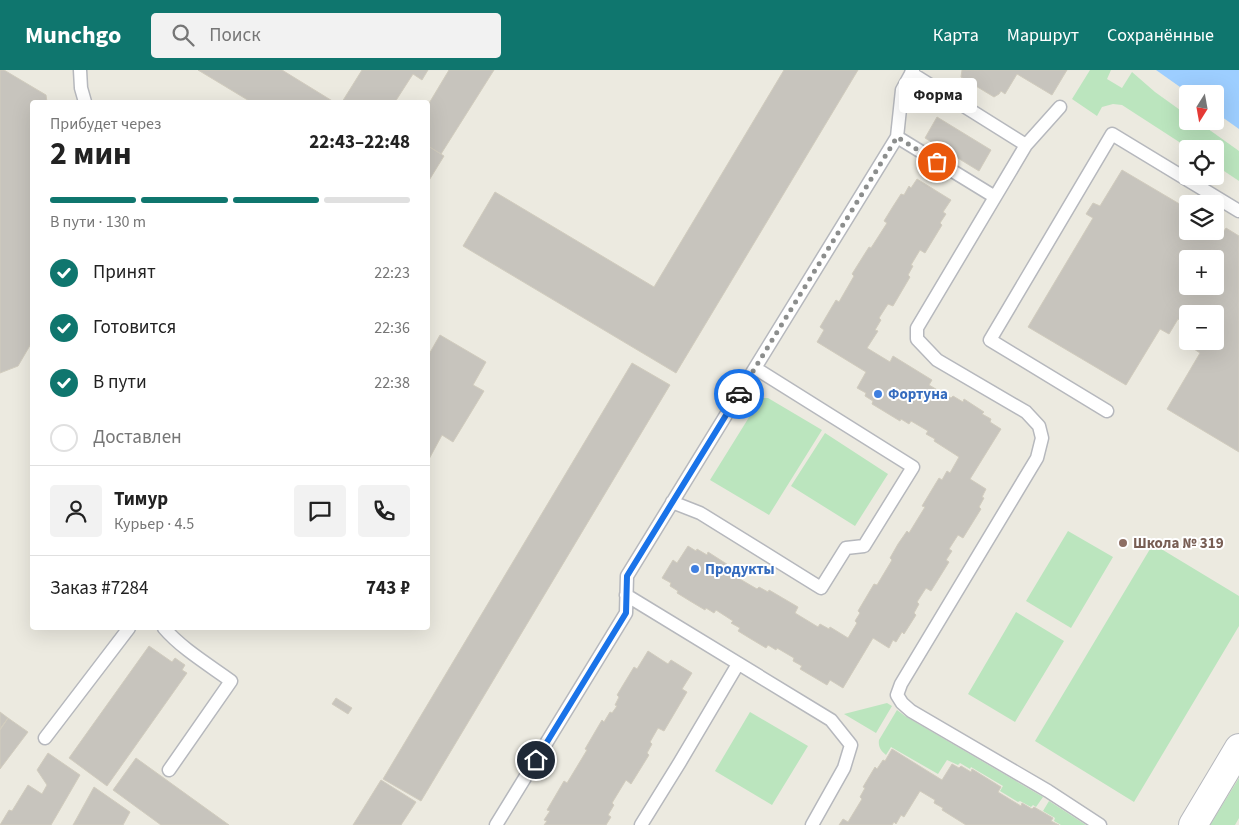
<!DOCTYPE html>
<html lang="ru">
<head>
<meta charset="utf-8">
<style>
  body { margin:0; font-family:"Source Sans 3",sans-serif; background:#f2f2f2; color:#222; height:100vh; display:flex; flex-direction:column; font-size:19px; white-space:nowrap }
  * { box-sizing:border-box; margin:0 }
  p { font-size:16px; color:#767676 }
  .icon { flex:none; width:28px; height:28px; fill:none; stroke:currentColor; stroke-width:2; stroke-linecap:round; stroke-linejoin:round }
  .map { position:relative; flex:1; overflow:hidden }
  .panel { position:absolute; left:30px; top:30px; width:400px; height:530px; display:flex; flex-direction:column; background:#fff; border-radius:5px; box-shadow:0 5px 20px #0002 }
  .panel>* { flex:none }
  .needle { width:32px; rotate:191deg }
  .controls { position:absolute; left:1179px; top:15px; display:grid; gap:10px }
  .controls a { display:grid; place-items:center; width:45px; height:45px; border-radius:5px; background:#fff; box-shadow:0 5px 20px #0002; font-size:25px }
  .pin { position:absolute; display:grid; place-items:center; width:42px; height:42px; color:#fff; margin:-21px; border:2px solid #fff; border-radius:50%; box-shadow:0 1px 5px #0007 }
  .courier { position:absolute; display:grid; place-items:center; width:50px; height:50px; margin:-25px; border:4px solid #1a73e8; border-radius:50%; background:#fff; color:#222; box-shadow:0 1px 6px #0007 }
  .bubble { position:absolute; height:35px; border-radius:5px; background:#fff; box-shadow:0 5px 20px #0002; font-size:16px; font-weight:700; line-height:35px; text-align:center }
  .summary em { font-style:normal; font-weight:700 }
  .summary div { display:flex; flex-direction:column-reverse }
  .summary { display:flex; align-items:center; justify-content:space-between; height:85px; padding:0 20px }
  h1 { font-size:32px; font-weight:700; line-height:38px }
  .bar { display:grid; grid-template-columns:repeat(4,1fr); gap:8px 5px; align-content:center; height:60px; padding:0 20px }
  .bar i { height:6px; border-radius:4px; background:#e0e0e0 }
  .bar .selected { background:#0f766e }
  .bar p { grid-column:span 4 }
  .line { display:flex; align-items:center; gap:12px; padding:0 20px; border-top:1px solid #e0e0e0 }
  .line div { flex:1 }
  .round { display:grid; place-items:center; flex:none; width:52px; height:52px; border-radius:5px; background:#f2f2f2 }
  ol { padding:0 20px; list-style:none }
  li { display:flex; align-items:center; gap:15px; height:55px }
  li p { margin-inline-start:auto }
  li .icon { padding:5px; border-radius:50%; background:#0f766e; color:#fff; stroke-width:4 }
  li:last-child { color:#767676 }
  li i { width:28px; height:28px; border:2px solid #e0e0e0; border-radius:50% }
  header { display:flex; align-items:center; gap:30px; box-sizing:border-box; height:70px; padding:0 25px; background:#0f766e; color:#fff }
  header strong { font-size:24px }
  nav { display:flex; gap:28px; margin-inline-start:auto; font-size:18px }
  .search { width:350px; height:45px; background:#f2f2f2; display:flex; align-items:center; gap:12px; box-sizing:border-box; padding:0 18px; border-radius:5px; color:#767676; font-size:19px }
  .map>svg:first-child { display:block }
  .green { fill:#bbe5be }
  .water { fill:#9dceff }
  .building { fill:#c7c4bd; stroke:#d1ccbe; fill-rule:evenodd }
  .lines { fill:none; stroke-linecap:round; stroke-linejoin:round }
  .service-casing { stroke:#b6b8bd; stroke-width:15 }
  .tertiary-casing { stroke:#b6b8bd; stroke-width:30 }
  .service { stroke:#fff; stroke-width:12 }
  .tertiary { stroke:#fff; stroke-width:28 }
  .done { stroke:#8c8e8d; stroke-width:5; stroke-dasharray:0 9 }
  .route { stroke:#1a73e8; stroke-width:6 }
  .shop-dot { fill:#3f7fe0; stroke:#fff; stroke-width:2 }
  .education-dot { fill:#8d6e63; stroke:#fff; stroke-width:2 }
  .labels { text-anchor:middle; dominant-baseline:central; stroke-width:4; stroke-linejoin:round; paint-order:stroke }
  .shop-label { font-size:15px; font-weight:bold; fill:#366cbe; stroke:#fff; text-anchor:start }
  .education-label { font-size:15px; font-weight:bold; fill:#785e54; stroke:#fff; text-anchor:start }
</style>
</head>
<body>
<header>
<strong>Munchgo</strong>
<div class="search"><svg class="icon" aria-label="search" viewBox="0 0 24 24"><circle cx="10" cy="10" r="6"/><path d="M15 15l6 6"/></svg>Поиск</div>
<nav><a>Карта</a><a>Маршрут</a><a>Сохранённые</a></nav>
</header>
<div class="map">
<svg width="1239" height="755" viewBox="0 0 1239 755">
  <rect width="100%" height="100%" fill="#eceae0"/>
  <!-- green -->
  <path class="green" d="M1090,0H1111L1107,9L1122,18L1132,2L1155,22L1187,45L1188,51H1197L1239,81V111L1215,95V79H1190L1122,35L1113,34L1102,37L1097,46L1072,29Z
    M761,328H768L822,360L769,445L710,410Z
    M825,363L888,404L855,456L791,416Z
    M1068,461L1113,487L1071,558L1026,531Z
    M1153,474L1239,526V556L1134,732L1035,671Z
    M1016,542L1064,571L1015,652L968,624Z
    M887,633L892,636L876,663L844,644Z
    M897,640L905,646L1043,727L1036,737L1033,735L1031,737L1020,731L1018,732L1000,721L1003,716L971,697L970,699L960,693L958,695L947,690L938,704L891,677L886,685C881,681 878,677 879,670Z
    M750,642L808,676L772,735L715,701Z
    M1239,708V748L1235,755H1210Z
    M1049,731L1086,755H1061L1054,751L1055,748L1043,741Z"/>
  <!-- water -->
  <path class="water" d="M1156,0H1239V59L1215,42V24H1190Z"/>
  <!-- building -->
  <path class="building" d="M0,0H4L46,25L47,32H32V272L18,296L0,303Z
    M198,0H282L334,32H251Z
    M362,0H428L422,10L413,4L395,32H342Z
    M449,0H494L441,84L428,76V35Z
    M784,0H858L676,303L463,176L495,122L654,217Z
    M962,0H1067L1052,25L1017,4L1005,24L1001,21L999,24L994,27L961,7Z
    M937,47L991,80L979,101L925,68Z
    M428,76L444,86L428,112Z
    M1122,100L1188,139V161H1215V155L1224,161L1226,158L1239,166V382L1167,339L1200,283L1191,277L1194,271H1215V244H1188V255L1178,249L1169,264L1160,259L1126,315L1028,257L1093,148L1086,144L1093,133L1100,136ZM1188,189H1215V216H1188Z
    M917,109L951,130L943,142L946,144L940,153L942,155L925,183L920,180L911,195L913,196L908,205L910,207L893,236L888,234L879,248L881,250L875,260L878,261L867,278L890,292L893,286L932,310L929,315L951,328L953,326L963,332L964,329L984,342L982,344L991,349L990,352L1001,359L970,409L986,419L982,427L984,428L979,437L981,439L963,468L958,465L949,479L952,481L946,490L949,492L931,521L926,518L917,532L919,534L914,543L916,545L904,564L902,562L896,572L893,570L889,578L873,568L843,618L830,610L827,615L800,599L802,596L793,591L794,588L777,578L776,580L768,575L766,578L751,569L738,561L740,558L731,553L733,551L716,540L714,543L706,538L705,540L690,531L677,523L678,521L670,516L671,513L662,508L673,490L677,493L688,476L696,481L697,479L707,485L708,482L736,500L733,505L757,519L759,517L768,522L769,520L798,537L795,543L818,557L820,554L829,559L830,557L848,568L857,553L855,551L860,543L858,541L874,514L877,515L892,490L890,488L898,474L907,461L909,463L925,437L922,436L939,408L942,410L947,401L950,403L959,387L934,371L935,369L926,364L928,361L911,351L909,354L901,349L900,351L872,334L873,331L865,326L866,323L857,318L866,302L817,272L824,260L820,257L836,230L839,232L854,206L852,204L869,177L871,178L887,153L884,151L892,138L901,124L904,125L909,116L911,118Z
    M440,265L486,292L473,315L484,321L453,372L442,365L428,391V286Z
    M632,293L670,315L421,731L383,709Z
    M149,576L172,592L175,588L185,595L182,600L187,603L107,716L69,688Z
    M648,581L668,594L671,590L692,603L682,619L687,622L664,661L658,658L650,672L652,674L647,683L649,685L631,714L626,710L612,733L614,735L608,745L611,747L606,755H544L547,751L544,750L550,741L547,740L564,711L567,713L587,680L585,679L602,650L604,652L610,642L612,643L617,636L615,635L619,627L617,625L634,597L637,599Z
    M336,628L352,638L348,644L332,634Z
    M0,642L8,648L0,659Z
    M8,648L28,662L0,699V660Z
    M892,679L942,710L952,694L959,698L961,696L971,702L972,699L1001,717L998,722L1021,736L1022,733L1032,739L1034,737L1053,748L1051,751L1059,755H966L942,740L943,738L934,733L935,730L920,721L904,747L901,745L896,754L894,752L892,755H839L843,749L848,752L862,729L860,727L865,718L863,717L875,697L877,699L883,690L885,691Z
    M48,683L80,705L51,755H0L9,740L12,741L28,715L42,724L47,715L37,700Z
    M136,688L229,755H161L113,720Z
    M381,710L416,732L401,755H353Z
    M94,717L130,742L123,755H73Z"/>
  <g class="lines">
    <defs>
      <path id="service" d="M80,0L81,18L85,32
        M911,3L1026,75
        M1060,37L1026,75L917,258V269L937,290L1026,342L1039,356L1042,368L1037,388L901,614L897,625L902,633L911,641L1048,721L1100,755
        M897,67L995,127
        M1107,341L990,270L1112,64L1239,141
        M672,432L700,443L821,518L846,478L864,476L913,397L755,298
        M626,525L831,650L851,675L844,698L812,755
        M164,558C181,578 209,595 231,611L169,700
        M45,668L129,558
        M496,755L626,543L627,506L897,67L902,20L913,0
        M641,755L680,692L738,594"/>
      <path id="tertiary" d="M1193,755L1239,678"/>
    </defs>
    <!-- service casing -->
    <use href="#service" class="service-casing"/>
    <!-- tertiary casing -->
    <use href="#tertiary" class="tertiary-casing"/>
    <!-- service -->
    <use href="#service" class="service"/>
    <!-- tertiary -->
    <use href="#tertiary" class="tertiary"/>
  </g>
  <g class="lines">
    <!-- done -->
    <path class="done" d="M739,324L897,67L937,92"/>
    <!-- route -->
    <path class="route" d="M536,690L626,543L627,506L739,324"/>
  </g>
  <!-- markers -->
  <g class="shop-dot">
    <circle cx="878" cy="324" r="5"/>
    <circle cx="695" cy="499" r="5"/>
  </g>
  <circle class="education-dot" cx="1123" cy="473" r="5"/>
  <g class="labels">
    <!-- shop labels -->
    <g class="shop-label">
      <text x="888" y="324">Фортуна</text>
      <text x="705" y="499">Продукты</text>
    </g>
    <!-- education labels -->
    <g class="education-label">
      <text x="1133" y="473">Школа № 319</text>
    </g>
  </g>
</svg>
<div class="controls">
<a><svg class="needle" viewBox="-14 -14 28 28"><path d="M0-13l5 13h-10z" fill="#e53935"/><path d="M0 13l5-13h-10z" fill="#767676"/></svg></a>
<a><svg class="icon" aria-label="locate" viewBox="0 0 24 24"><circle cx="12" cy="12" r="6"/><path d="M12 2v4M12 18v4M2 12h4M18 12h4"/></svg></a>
<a><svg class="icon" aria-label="layers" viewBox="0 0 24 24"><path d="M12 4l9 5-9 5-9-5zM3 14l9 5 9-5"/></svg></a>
<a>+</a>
<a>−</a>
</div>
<div class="pin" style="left:937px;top:92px;background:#ea580c"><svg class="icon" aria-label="bag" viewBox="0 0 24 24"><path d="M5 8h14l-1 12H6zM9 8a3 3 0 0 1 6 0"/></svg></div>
<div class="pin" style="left:536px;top:690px;background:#1f2937"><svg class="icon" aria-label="home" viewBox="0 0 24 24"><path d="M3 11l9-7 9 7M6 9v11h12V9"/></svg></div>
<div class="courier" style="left:739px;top:324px"><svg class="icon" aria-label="car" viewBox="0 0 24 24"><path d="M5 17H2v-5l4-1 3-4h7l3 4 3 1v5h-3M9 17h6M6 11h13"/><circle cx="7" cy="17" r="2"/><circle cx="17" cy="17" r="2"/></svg></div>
<div class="bubble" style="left:899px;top:8px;width:78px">Форма</div>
<section class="panel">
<div class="summary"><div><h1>2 мин</h1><p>Прибудет через</p></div><em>22:43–22:48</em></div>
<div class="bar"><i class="selected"></i><i class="selected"></i><i class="selected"></i><i></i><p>В пути · 130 m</p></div>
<ol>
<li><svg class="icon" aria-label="check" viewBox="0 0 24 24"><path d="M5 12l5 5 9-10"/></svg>Принят<p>22:23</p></li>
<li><svg class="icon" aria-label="check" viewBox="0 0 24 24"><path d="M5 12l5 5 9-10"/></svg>Готовится<p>22:36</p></li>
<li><svg class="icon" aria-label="check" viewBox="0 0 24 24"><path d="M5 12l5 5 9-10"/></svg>В пути<p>22:38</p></li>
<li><i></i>Доставлен</li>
</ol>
<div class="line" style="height:90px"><a class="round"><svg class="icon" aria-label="person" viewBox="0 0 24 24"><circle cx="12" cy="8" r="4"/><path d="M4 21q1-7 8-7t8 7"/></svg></a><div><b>Тимур</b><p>Курьер · 4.5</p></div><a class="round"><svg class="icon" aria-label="chat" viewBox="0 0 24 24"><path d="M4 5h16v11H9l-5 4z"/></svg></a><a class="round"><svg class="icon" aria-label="phone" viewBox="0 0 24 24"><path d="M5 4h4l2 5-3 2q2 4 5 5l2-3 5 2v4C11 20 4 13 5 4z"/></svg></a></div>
<div class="line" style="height:65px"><div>Заказ #7284</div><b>743 ₽</b></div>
</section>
</div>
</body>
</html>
